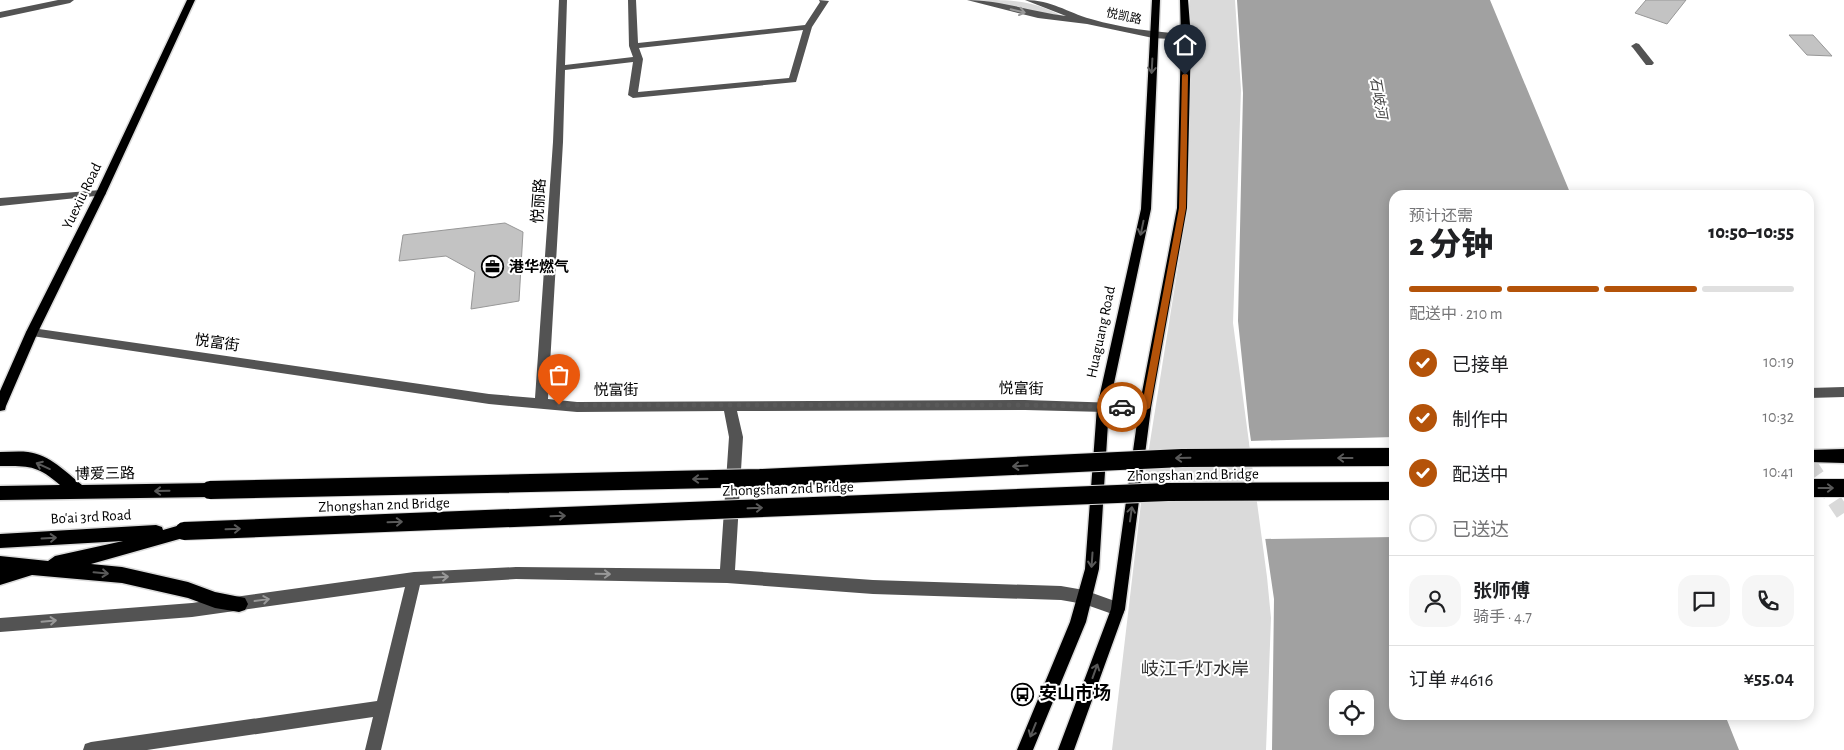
<!DOCTYPE html>
<html lang="zh">
<head>
<meta charset="utf-8">
<style>
  body { margin:0; font-family:"Alegreya Sans","Noto Sans SC",sans-serif; background:#f6f6f6; color:#202124; height:100vh; display:flex; flex-direction:column; font-size:19px; white-space:nowrap }
  * { box-sizing:border-box; margin:0 }
  p { font-size:16px; color:#757577 }
  .icon { flex:none; width:28px; height:28px; fill:none; stroke:currentColor; stroke-width:2; stroke-linecap:round; stroke-linejoin:round }
  .map { position:relative; flex:1; overflow:hidden }
  .panel { position:absolute; left:1389px; top:190px; width:425px; height:530px; display:flex; flex-direction:column; background:#fff; border-radius:15px; box-shadow:0 2px 12px #0003 }
  .panel>* { flex:none }
  .controls { position:absolute; left:1329px; top:690px; display:grid; gap:10px }
  .controls a { display:grid; place-items:center; width:45px; height:45px; border-radius:10px; background:#fff; box-shadow:0 2px 12px #0003; font-size:25px }
  .pin { position:absolute; display:grid; place-items:center; width:42px; height:42px; color:#fff; margin:-51px -21px; border-radius:50% 50% 50% 0; rotate:-45deg; box-shadow:0 0 5px #0007 }
  .pin .icon { rotate:45deg }
  .courier { position:absolute; display:grid; place-items:center; width:50px; height:50px; margin:-25px; border:4px solid #b45309; border-radius:50%; background:#fff; color:#222; box-shadow:0 1px 6px #0007 }
  .headline em { font-style:normal; font-weight:800 }
  .headline div { display:flex; flex-direction:column-reverse }
  .headline { display:flex; align-items:center; justify-content:space-between; height:85px; padding:0 20px }
  h1 { font-size:32px; font-weight:800; line-height:38px }
  .bar { display:grid; grid-template-columns:repeat(4,1fr); gap:8px 5px; align-content:center; height:60px; padding:0 20px }
  .bar i { height:6px; border-radius:4px; background:#e0e0e0 }
  .bar .active { background:#b45309 }
  .bar p { grid-column:span 4 }
  .line { display:flex; align-items:center; gap:12px; padding:0 20px; border-top:1px solid #e0e0e0 }
  .line div { flex:1 }
  .round { display:grid; place-items:center; flex:none; width:52px; height:52px; border-radius:15px; background:#f6f6f6 }
  ol { padding:0 20px; list-style:none }
  li { display:flex; align-items:center; gap:15px; height:55px }
  li p { margin-inline-start:auto }
  li .icon { padding:5px; border-radius:50%; background:#b45309; color:#fff; stroke-width:4 }
  li:last-child { color:#757577 }
  li i { width:28px; height:28px; border:2px solid #e0e0e0; border-radius:50% }
  .map>svg:first-child { display:block }
  .green { fill:#dadada }
  .water { fill:#a1a1a1; fill-rule:evenodd }
  .pier { fill:#fff }
  .building { fill:#c3c3c3; stroke:#979797 }
  .lines { fill:none; stroke-linecap:round; stroke-linejoin:round }
  .minor-tunnel { stroke:#d9d9d9; stroke-width:15; stroke-dasharray:15 8; stroke-linecap:butt }
  .major-casing { stroke:#dbdbdb; stroke-width:3 }
  .highway-casing { stroke:#dbdbdb; stroke-width:3 }
  .minor { fill:#535353; fill-rule:evenodd }
  .major { fill:#000; fill-rule:evenodd }
  .highway { fill:#000; fill-rule:evenodd }
  .highway-bridge-casing { stroke:#dbdbdb; stroke-width:20; stroke-linecap:butt }
  .highway-bridge { stroke:#000; stroke-width:18 }
  .oneway { stroke:#989898 }
  .oneway2 { stroke:#595959 }
  .route { fill:#b45309 }
  .done { stroke:#595959; stroke-width:5; stroke-dasharray:0 9 }
  .labels { text-anchor:middle; dominant-baseline:central; stroke-width:4; stroke-linejoin:round; paint-order:stroke }
  .far-street-label { font-size:12px; fill:#000; stroke:#fff }
  .far-water-label { font-size:14px; font-style:italic; fill:#424242; stroke:#fff }
  .street-label { font-size:15px; fill:#000; stroke:#fff }
  .poi-label { font-size:15px; font-weight:bold; fill:#000; stroke:#fff; text-anchor:start }
  .near-park-label { font-size:18px; fill:#313131; stroke:#fff }
  .near-poi-label { font-size:18px; font-weight:bold; fill:#000; stroke:#fff; text-anchor:start }
</style>
</head>
<body>
<div class="map">
<svg width="1844" height="750" viewBox="0 0 1844 750">
  <rect width="100%" height="100%" fill="#fff"/>
  <!-- green -->
  <path class="green" d="M980,0C1013,0 1032,0 1062,16L1039,14Z
    M1190,0H1235L1241,90L1233,323L1267,577L1271,618L1266,750H1112L1143,486L1183,235L1188,146Z"/>
  <!-- water -->
  <path class="water" d="M1237,0H1490L1571,195H1394V715H1725L1739,750H1272L1274,599L1249,427L1238,321L1243,93ZM1338,699H1365V726H1338Z"/>
  <!-- pier -->
  <path class="pier" d="M1394,437V537L1263,539L1249,441Z"/>
  <!-- building -->
  <path class="building" d="M1646,0H1686L1667,24L1635,13Z
    M1789,35H1813L1832,56L1807,55Z
    M505,223L523,232L519,301L471,309L475,272L446,256L399,261L403,235Z"/>
  <g class="lines">
    <!-- minor-tunnel -->
    <path class="minor-tunnel" d="M1809,463L1844,515"/>
    <defs>
      <path id="major" d="M187,0H195L106,193L38,332L6,406L5,410L0,411V391L26,332L96,193Z
        M1152,0H1160L1151,209L1109,407L1099,569L1086,622L1033,750H1017L1070,622L1085,569L1097,407L1141,209Z
        M1180,0H1188L1191,37L1187,208L1151,408L1125,609L1074,750H1058L1111,609L1139,408L1177,208L1181,37Z"/>
      <path id="highway" d="M1844,449V463L1809,462V450Z
        M0,452C9,452 19,451 28,452C50,455 66,472 82,485L210,483L216,485L218,490L216,495L210,497L0,500V486L60,485C37,465 29,466 0,466Z
        M184,524L190,526L192,531L190,536L91,564L122,567L188,582L215,592L245,598L248,604L245,610L239,612L215,608L188,598L122,583L32,575L0,585V556L48,561L55,556L123,541L0,548V534L156,525L162,527L163,530Z"/>
    </defs>
    <!-- major casing -->
    <use href="#major" class="major-casing"/>
    <!-- highway casing -->
    <use href="#highway" class="highway-casing"/>
    <!-- minor -->
    <path class="minor" d="M58,0H74L70,3L0,18V12Z
      M559,0H567L565,65L633,57L629,46L628,0H636L638,43L805,25L820,2L819,0L829,1L812,27L796,82L633,98L628,95L633,62L565,70L563,142L548,399L577,402L1025,400L1150,404L1151,408L1150,412L1145,413L1025,410L737,411L743,437L735,570L873,580L1061,586L1084,590L1123,604L1125,609L1123,614L1118,616L1084,604L1061,600L873,594L727,583L516,579L420,585L381,750H365L373,717L147,750H83L85,744L91,742L377,701L405,587L192,617L0,632V618L192,603L414,572L516,567L720,569L729,437L724,411L577,412L489,404L32,336L26,332L32,328L489,394L535,398L553,142ZM803,30L789,78L638,92L643,59L639,48Z
      M967,0C1000,0 1033,12 1066,16L1025,0C1052,0 1066,12 1091,19C1122,28 1154,32 1186,34L1191,37L1186,40L1153,38L1087,24L1038,18Z
      M1636,43L1639,44L1654,63L1652,65H1646L1633,48L1631,46Z
      M101,190L105,191L106,193L105,195L0,206V198Z
      M1844,387V397L1809,398V388Z"/>
    <!-- major -->
    <use href="#major" class="major"/>
    <!-- highway -->
    <use href="#highway" class="highway"/>
    <defs>
      <path id="highway-bridge" d="M1809,488H1844
        M210,490L760,478L1182,458L1394,457
        M184,531L1168,492L1394,491"/>
    </defs>
    <!-- highway-bridge casing -->
    <use href="#highway-bridge" class="highway-bridge-casing"/>
    <!-- highway-bridge -->
    <use href="#highway-bridge" class="highway-bridge"/>
  </g>
  <!-- one-way arrows -->
  <defs><path id="oneway-shaft" d="M-6 0H5M1.5-3L5.5 0L1.5 3" fill="none" stroke-width="1.6" stroke-linecap="round" stroke-linejoin="round" transform="scale(1.25)"/></defs>
  <g class="oneway">
    <use href="#oneway-shaft" transform="translate(1018 11) rotate(13)"/>
    <use href="#oneway-shaft" transform="translate(603 574) rotate(1)"/>
    <use href="#oneway-shaft" transform="translate(441 577) rotate(-3)"/>
    <use href="#oneway-shaft" transform="translate(262 600) rotate(-8)"/>
    <use href="#oneway-shaft" transform="translate(49 621) rotate(-5)"/>
  </g>
  <g class="oneway2">
    <use href="#oneway-shaft" transform="translate(1152 66) rotate(93)"/>
    <use href="#oneway-shaft" transform="translate(1142 228) rotate(102)"/>
    <use href="#oneway-shaft" transform="translate(1183 458) rotate(179)"/>
    <use href="#oneway-shaft" transform="translate(1345 458) rotate(180)"/>
    <use href="#oneway-shaft" transform="translate(43 466) rotate(-156)"/>
    <use href="#oneway-shaft" transform="translate(1020 466) rotate(177)"/>
    <use href="#oneway-shaft" transform="translate(700 479) rotate(179)"/>
    <use href="#oneway-shaft" transform="translate(1826 488)"/>
    <use href="#oneway-shaft" transform="translate(162 491) rotate(179)"/>
    <use href="#oneway-shaft" transform="translate(755 508) rotate(-2)"/>
    <use href="#oneway-shaft" transform="translate(1131 514) rotate(-82)"/>
    <use href="#oneway-shaft" transform="translate(558 516) rotate(-2)"/>
    <use href="#oneway-shaft" transform="translate(395 522) rotate(-2)"/>
    <use href="#oneway-shaft" transform="translate(233 529) rotate(-2)"/>
    <use href="#oneway-shaft" transform="translate(49 538) rotate(-3)"/>
    <use href="#oneway-shaft" transform="translate(1092 560) rotate(94)"/>
    <use href="#oneway-shaft" transform="translate(101 573) rotate(5)"/>
    <use href="#oneway-shaft" transform="translate(1095 671) rotate(-70)"/>
    <use href="#oneway-shaft" transform="translate(1033 730) rotate(112)"/>
  </g>
  <!-- route -->
  <path class="route" d="M1185,73L1188,75L1186,208L1150,408L1145,411H1122L1119,410V405H1142L1179,208L1182,75Z"/>
  <g class="lines">
    <!-- done -->
    <path class="done" d="M559,405H1025L1122,407"/>
  </g>
  <!-- icons -->
  <defs>
    <symbol id="office-ring" viewBox="-11 -11 22 22"><circle r="9.5" fill="#fff" stroke="#000" stroke-width="1.5"/><path d="M-6-3h4V-5.5h4V-3h4V5H-6ZM-1-4.5V-3h2v-1.5ZM-6 0V1H6V0Z" fill="#000"/></symbol>
    <symbol id="bus-ring" viewBox="-11 -11 22 22"><circle r="9.5" fill="#fff" stroke="#000" stroke-width="1.5"/><path d="M-5-6H5V4H4V6H2V4H-2V6H-4V4H-5ZM-3.5-4V0h7V-4ZM-3.5 1.2v1.5H-2V1.2ZM2 1.2v1.5H3.5V1.2Z" fill="#000"/></symbol>
  </defs>
  <g fill-rule="evenodd">
    <use href="#office-ring" x="480" y="254" width="25" height="25"/>
    <use href="#bus-ring" x="1010" y="682" width="25" height="25"/>
  </g>
  <g class="labels">
    <!-- far-street labels -->
    <g class="far-street-label">
      <text transform="translate(1124 16) rotate(12)">悦凯路</text>
    </g>
    <!-- far-water labels -->
    <g class="far-water-label">
      <text transform="translate(1378 98) rotate(80)">石岐河</text>
    </g>
    <!-- street labels -->
    <g class="street-label">
      <text transform="translate(82 196) rotate(-64)">Yuexiu Road</text>
      <text transform="translate(539 201) rotate(-86)">悦丽路</text>
      <text transform="translate(1101 332) rotate(-78)">Huaguang Road</text>
      <text transform="translate(217 343) rotate(8)">悦富街</text>
      <text transform="translate(1021 389) rotate(1)">悦富街</text>
      <text x="616" y="390">悦富街</text>
      <text transform="translate(105 474) rotate(-1)">博爱三路</text>
      <text transform="translate(1193 475) rotate(-1)">Zhongshan 2nd Bridge</text>
      <text transform="translate(788 489) rotate(-2)">Zhongshan 2nd Bridge</text>
      <text transform="translate(384 505) rotate(-2)">Zhongshan 2nd Bridge</text>
      <text transform="translate(91 517) rotate(-3)">Bo'ai 3rd Road</text>
    </g>
    <!-- poi labels -->
    <g class="poi-label">
      <text x="509" y="267">港华燃气</text>
    </g>
    <!-- near-park labels -->
    <g class="near-park-label">
      <text x="1195" y="670">岐江千灯水岸</text>
    </g>
    <!-- near-poi labels -->
    <g class="near-poi-label">
      <text x="1039" y="694">安山市场</text>
    </g>
  </g>
</svg>
<div class="controls">
<a><svg class="icon" aria-label="locate" viewBox="0 0 24 24"><circle cx="12" cy="12" r="6"/><path d="M12 2v4M12 18v4M2 12h4M18 12h4"/></svg></a>
</div>
<div class="pin" style="left:559px;top:405px;background:#ea580c"><svg class="icon" aria-label="bag" viewBox="0 0 24 24"><path d="M5 8h14l-1 12H6zM9 8a3 3 0 0 1 6 0"/></svg></div>
<div class="pin" style="left:1185px;top:75px;background:#1f2937"><svg class="icon" aria-label="home" viewBox="0 0 24 24"><path d="M3 11l9-7 9 7M6 9v11h12V9"/></svg></div>
<div class="courier" style="left:1122px;top:407px"><svg class="icon" aria-label="car" viewBox="0 0 24 24"><path d="M5 17H2v-5l4-1 3-4h7l3 4 3 1v5h-3M9 17h6M6 11h13"/><circle cx="7" cy="17" r="2"/><circle cx="17" cy="17" r="2"/></svg></div>
<section class="panel">
<div class="headline"><div><h1>2 分钟</h1><p>预计还需</p></div><em>10:50–10:55</em></div>
<div class="bar"><i class="active"></i><i class="active"></i><i class="active"></i><i></i><p>配送中 · 210 m</p></div>
<ol>
<li><svg class="icon" aria-label="check" viewBox="0 0 24 24"><path d="M5 12l5 5 9-10"/></svg>已接单<p>10:19</p></li>
<li><svg class="icon" aria-label="check" viewBox="0 0 24 24"><path d="M5 12l5 5 9-10"/></svg>制作中<p>10:32</p></li>
<li><svg class="icon" aria-label="check" viewBox="0 0 24 24"><path d="M5 12l5 5 9-10"/></svg>配送中<p>10:41</p></li>
<li><i></i>已送达</li>
</ol>
<div class="line" style="height:90px"><a class="round"><svg class="icon" aria-label="person" viewBox="0 0 24 24"><circle cx="12" cy="8" r="4"/><path d="M4 21q1-7 8-7t8 7"/></svg></a><div><b>张师傅</b><p>骑手 · 4.7</p></div><a class="round"><svg class="icon" aria-label="chat" viewBox="0 0 24 24"><path d="M4 5h16v11H9l-5 4z"/></svg></a><a class="round"><svg class="icon" aria-label="phone" viewBox="0 0 24 24"><path d="M5 4h4l2 5-3 2q2 4 5 5l2-3 5 2v4C11 20 4 13 5 4z"/></svg></a></div>
<div class="line" style="height:65px"><div>订单 #4616</div><b>¥55.04</b></div>
</section>
</div>
</body>
</html>
